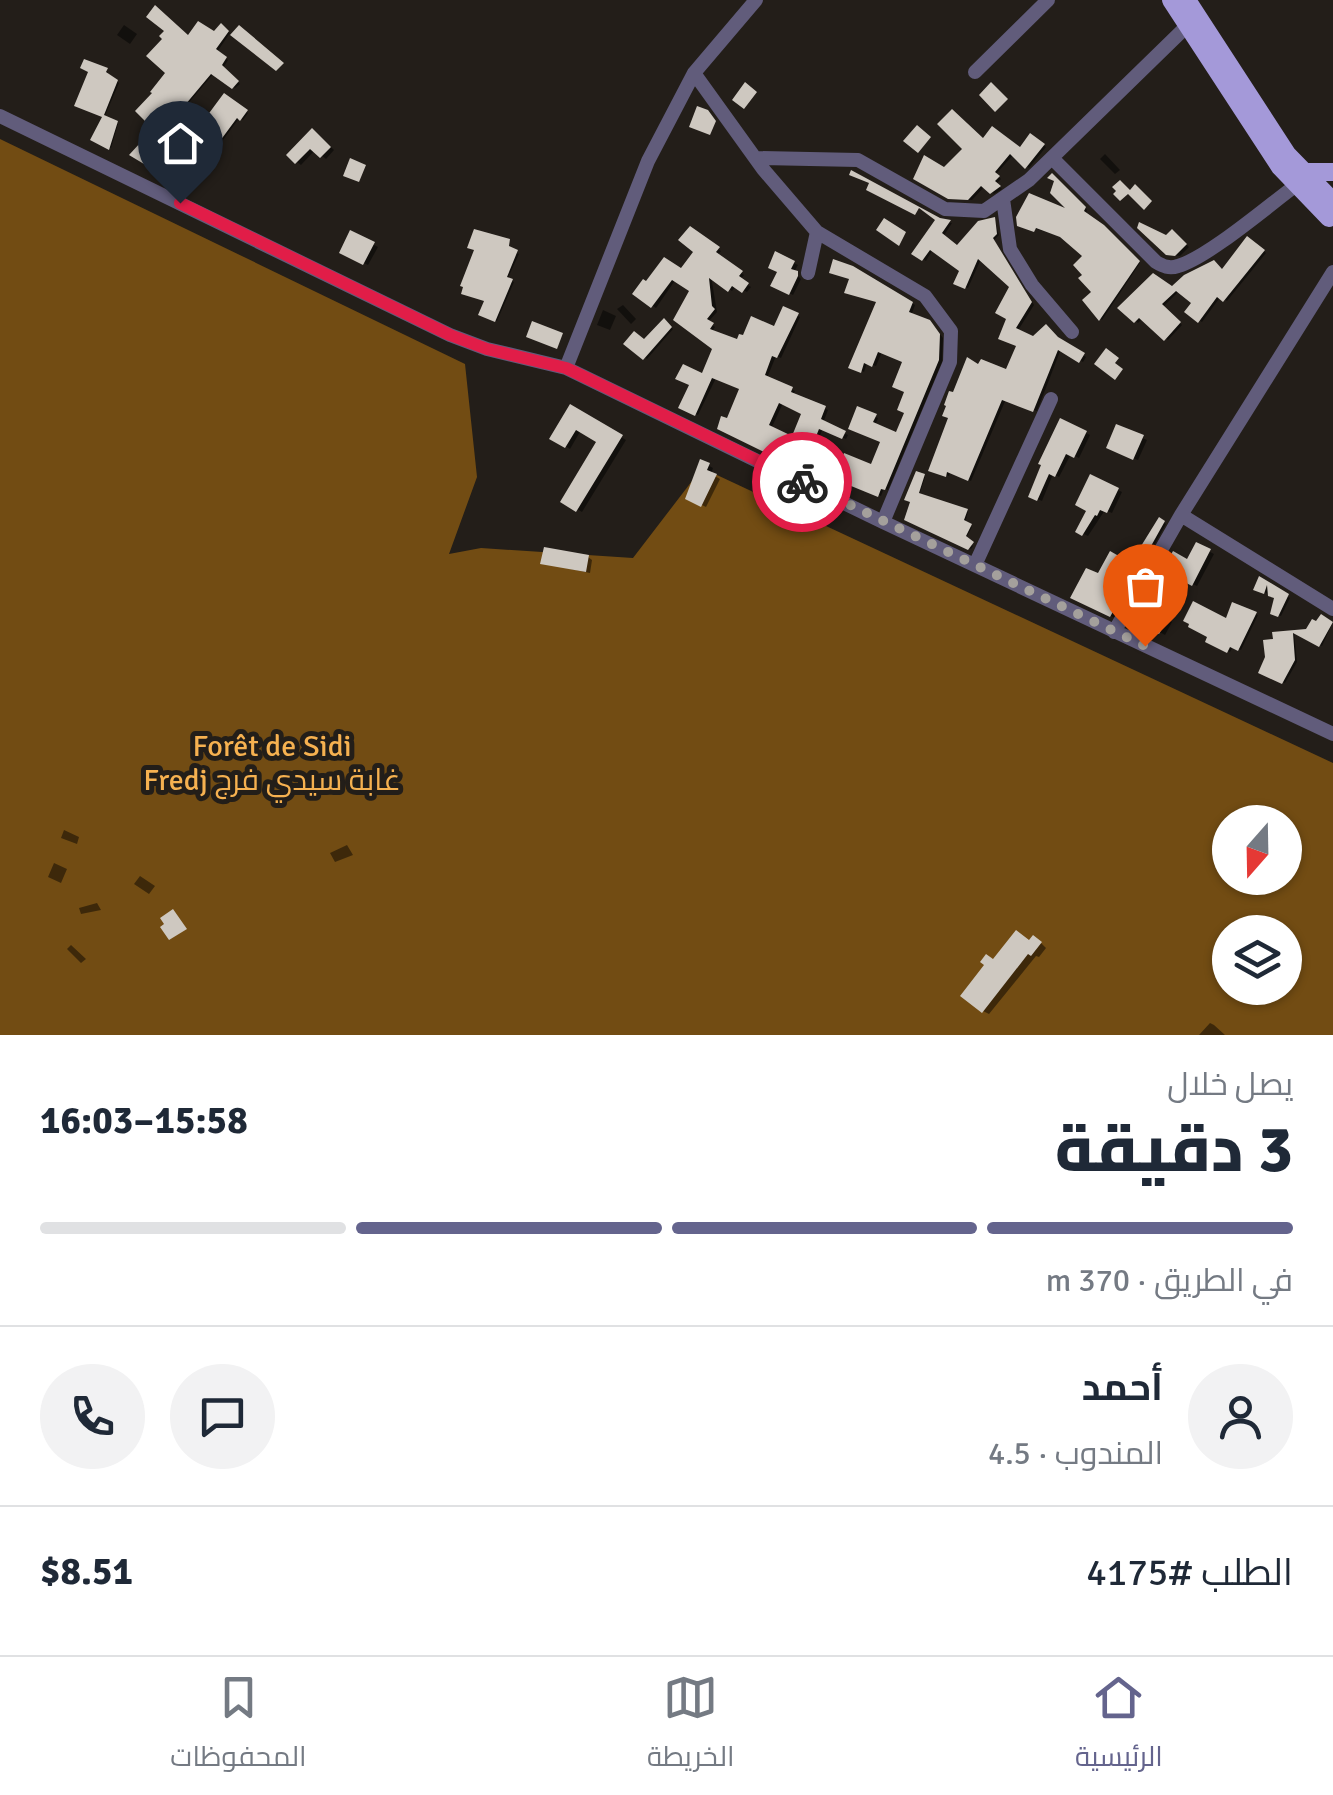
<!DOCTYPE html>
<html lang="ar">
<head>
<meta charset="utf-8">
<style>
  body { margin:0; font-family:Signika,Cairo,sans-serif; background:#f2f2f3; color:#1f2937; direction:rtl; height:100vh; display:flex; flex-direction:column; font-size:38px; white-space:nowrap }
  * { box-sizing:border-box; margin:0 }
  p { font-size:32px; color:#747a83 }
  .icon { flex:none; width:55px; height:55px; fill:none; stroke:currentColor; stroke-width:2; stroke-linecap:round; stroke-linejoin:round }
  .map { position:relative; height:1035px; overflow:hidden; direction:ltr }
  .panel { display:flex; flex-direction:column; background:#fff; flex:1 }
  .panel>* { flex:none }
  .needle { width:65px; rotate:200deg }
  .tools { position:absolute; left:1212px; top:805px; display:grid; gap:20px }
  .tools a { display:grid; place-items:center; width:90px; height:90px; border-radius:50%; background:#fff; box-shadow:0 2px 8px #0004; font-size:50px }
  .pin { position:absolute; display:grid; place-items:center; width:85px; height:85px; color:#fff; margin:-102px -42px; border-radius:50% 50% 50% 0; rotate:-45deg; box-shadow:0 0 10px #0007 }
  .pin .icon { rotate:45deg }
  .courier { position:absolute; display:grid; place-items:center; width:100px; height:100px; margin:-50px; border:8px solid #e11d48; border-radius:50%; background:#fff; color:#222; box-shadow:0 2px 12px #0007 }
  .overview em { font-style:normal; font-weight:800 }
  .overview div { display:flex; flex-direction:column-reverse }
  .overview { display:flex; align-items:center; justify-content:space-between; height:170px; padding:0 40px }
  h1 { font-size:65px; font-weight:800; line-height:75px }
  .bar { display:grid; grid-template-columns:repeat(4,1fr); gap:15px 10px; align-content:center; height:120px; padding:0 40px }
  .bar i { height:12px; border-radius:8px; background:#e0e1e3 }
  .bar .selected { background:#64648d }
  .bar p { grid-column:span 4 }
  .line { display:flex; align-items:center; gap:25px; padding:0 40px; border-top:2px solid #e0e1e3 }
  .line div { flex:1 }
  .round { display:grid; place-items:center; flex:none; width:105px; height:105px; border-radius:52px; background:#f2f2f3 }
  .tabs { display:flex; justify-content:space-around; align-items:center; height:140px; border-top:2px solid #e0e1e3; background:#fff; font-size:28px; color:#747a83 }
  .tabs a { display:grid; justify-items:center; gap:5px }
  .tabs .selected { color:#64648d }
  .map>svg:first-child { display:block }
  .forest { fill:#724c13; fill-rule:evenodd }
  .shadow { fill:#0007; fill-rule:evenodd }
  .building { fill:#cec8c0; fill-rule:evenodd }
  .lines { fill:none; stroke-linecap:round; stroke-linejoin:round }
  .minor { stroke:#615c7b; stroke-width:14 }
  .major { stroke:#a499d9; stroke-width:18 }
  .done { stroke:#a4a09c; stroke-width:10; stroke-dasharray:0 18 }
  .route { stroke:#e11d48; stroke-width:12 }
  .labels { text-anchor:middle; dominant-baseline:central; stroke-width:10; stroke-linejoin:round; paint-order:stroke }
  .park-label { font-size:30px; fill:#f6b150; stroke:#231e19 }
</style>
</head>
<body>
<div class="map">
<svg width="1333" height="1035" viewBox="0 0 1333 1035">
  <rect width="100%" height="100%" fill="#231e19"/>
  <!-- forest -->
  <path class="forest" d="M0,139L465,364L477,477L449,554L481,548L633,558L702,468L1333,763V1035H0ZM1230,822H1285V878H1230ZM1230,932H1285V988H1230Z"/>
  <!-- shadow -->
  <path class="shadow" d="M124,25L137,34L130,44L117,35Z
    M221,26L230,33L217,52L228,60L223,68L240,84L235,88L214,73L185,107L204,123L225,96L248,113L243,120L240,117L220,144L201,132L196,135L168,112L152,124L138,111L156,93L189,38L214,34Z
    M85,62L108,72L107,75L119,83L104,118L118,124L111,148L93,140L105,117L77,105L92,71Z
    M317,134L334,150L326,159L315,150L301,165L297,162L290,155Z
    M1031,136L1046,147L1029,168L1014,154L996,174L1001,179L996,184L1002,189L994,194L985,186L972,200L953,199L945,170L984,140L1021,150Z
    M1105,154L1120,170L1115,174L1100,159Z
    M1054,177L1087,210L1086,214L1106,229L1140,263L1102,320L1085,300L1095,292L1086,256L1063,237L1020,224L1075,215Z
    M994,219L999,235L994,240L1034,305L1017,332L1033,339L1061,341L1086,357L1083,362L1061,349L1037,411L1006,399L971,481L950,472L949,476L934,471L979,367L1008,373L1019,346L1009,318L1012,286L981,259L968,288L956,283L962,270L933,249L926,261L915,253L938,220L952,223L943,237L958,248Z
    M690,230L721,251L718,255L744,275L740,280L751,287L747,292L736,286L732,291L711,276L717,312L708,322L715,327L713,330L738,343L775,329L785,309L800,317L781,358L776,356L767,378L795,391L793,395L828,410L823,423L848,435L846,439L823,428L814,450L818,454L811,473L720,428L728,421L742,388L716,378L698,415L682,407L703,376L714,349L693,290L676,279L656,308L635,294L682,272L696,252ZM783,403L804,413L793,439L771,429Z
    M351,233L378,247L368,265L342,252Z
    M1176,235L1189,247L1180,256L1169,254L1167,238Z
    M1248,240L1266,253L1227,301L1221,296L1202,322L1187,312L1194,302L1180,290L1163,307L1182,325L1168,340L1143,318L1138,323L1121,308L1224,272Z
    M510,241L509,249L519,254L507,280L514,282L497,321L482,314Z
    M777,255L798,265L794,272L801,279L793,295L773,285L780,271Z
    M852,268L915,305L911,316L933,325L943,338L942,362L888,490L884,488L881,496L837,478L872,467L883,441L858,409L878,418L875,426L898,435L907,412L905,361L882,352L876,366L867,363L864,372L851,366L879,301Z
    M623,305L636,319L631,324L617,309Z
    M603,310L616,316L610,330L597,325Z
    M666,323L673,329L647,359L627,343L644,342Z
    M571,407L626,440L582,512L564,501L600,442L581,430L570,449L552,438Z
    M1062,421L1090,435L1079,458L1071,454L1059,477L1053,474L1042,501L1031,496Z
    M1118,427L1147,440L1138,460L1113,450Z
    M702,462L713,468L711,474L720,479L706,507L688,498Z
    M917,474L925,477L919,496L968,512L965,523L972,527L966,538L973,546L971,549L907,519Z
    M1091,477L1122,492L1112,513L1105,510L1088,536L1078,531L1089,510Z
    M1160,520L1166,524L1149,554L1141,550Z
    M1197,545L1214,554L1197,586L1182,579L1161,615L1172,622L1165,635L1137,619L1188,562Z
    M1111,554L1143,572L1117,619L1074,597L1099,576Z
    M588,557L592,560L590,573L543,563Z
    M1260,579L1290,598L1281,616L1273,613L1276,597L1256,589Z
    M1234,606L1258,615L1241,650L1233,646L1230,652L1209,641L1228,621Z
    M1322,617L1333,622L1322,646L1297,633L1308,632Z
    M1294,633L1297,662L1285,683L1261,672L1276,641L1275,635Z
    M64,830L79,837L77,844L61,838Z
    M347,845L353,855L335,862L330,853Z
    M54,863L67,869L61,883L48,877Z
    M140,876L155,886L149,894L134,884Z
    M97,903L101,910L81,914L79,908Z
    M1040,942L1046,948L1039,957L1036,956L989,1014L983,1011L994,962L1030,943Z
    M71,945L86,959L81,963L67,949Z
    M1210,1023L1214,1025L1225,1035H1199Z"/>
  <!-- building -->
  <path class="building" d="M155,5L188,35L198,21L214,31L221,23L229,31L216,49L227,57L222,65L239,81L232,89L211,74L185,105L204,120L224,93L248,110L240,121L237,118L217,145L197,133L195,137L165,112L150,126L135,111L152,93L150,92L165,73L146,56L162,39L159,36L164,31L146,17Z
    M239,25L284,63L276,71L230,35Z
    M84,59L108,68L106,72L118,80L104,115L118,121L109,150L90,140L102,117L74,106L88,72L80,68Z
    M745,82L757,92L744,109L732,100Z
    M991,82L1008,99L995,112L979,95Z
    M697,106L708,110L716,121L710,135L689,127Z
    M952,109L983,138L992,126L1020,147L1030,133L1045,144L1025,169L1010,154L995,172L1000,176L995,181L1001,186L990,194L981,186L968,200L948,199L913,179L924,155L944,167L962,149L937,124Z
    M917,125L931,137L918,153L903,141Z
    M312,128L331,147L320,158L310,149L295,164L286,155Z
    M141,142L155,155L160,147L176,157L164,176L129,155Z
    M350,158L366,165L359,182L343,176Z
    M851,170L940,218L951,220L942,233L957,245L978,221L995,217L997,234L993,238L1032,302L1016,328L1033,336L1046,324L1058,337L1085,353L1079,363L1058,350L1033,412L1002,400L968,481L947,472L946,477L928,471L948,418L942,416L946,406L944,405L949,391L953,392L967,357L978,364L981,359L1006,369L1016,346L998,339L1006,319L995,313L1009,287L978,259L965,289L953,284L959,271L930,250L922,261L911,254L935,220L919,208L915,215L866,190L869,183L849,175Z
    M1052,173L1086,207L1084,211L1104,225L1140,261L1099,321L1082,300L1091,292L1078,278L1082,275L1073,265L1082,256L1060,237L1036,228L1034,232L1017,226L1016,217L1029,193L1065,208L1050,193L1054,181L1047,178Z
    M1120,180L1130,190L1135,184L1152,201L1144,210L1128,194L1120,201L1113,194L1116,191L1112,187Z
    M884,218L906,232L899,246L876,230Z
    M1139,222L1166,235L1172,229L1187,244L1175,256L1166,255L1137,228Z
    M690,226L720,247L716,252L743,271L739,276L749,283L742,293L732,286L728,292L709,278L712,306L715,309L707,319L714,323L710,329L737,339L739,334L743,335L751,316L774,326L783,306L799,313L777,358L772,356L765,375L793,387L791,392L826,406L821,419L846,431L842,439L819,429L811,449L816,450L807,473L717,429L721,416L727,418L739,389L712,378L695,416L678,408L689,385L675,379L683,364L702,373L712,349L673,320L689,291L672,280L651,308L632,294L643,279L646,281L664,257L681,268L693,252L678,240ZM779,403L801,414L792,436L769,425Z
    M474,229L510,239L509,246L518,250L507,277L513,279L495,322L478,315L484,301L461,294L463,287L460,286L474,250L467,248Z
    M350,230L375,242L363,265L339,253Z
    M1247,236L1265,250L1223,302L1217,297L1198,323L1184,312L1191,303L1176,291L1162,304L1181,322L1164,341L1139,318L1134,323L1117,308L1153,273L1172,286L1184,275L1214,260L1222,269Z
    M775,251L795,261L791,269L798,271V276L789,295L770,286L777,272L768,268Z
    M833,259L853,266L913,302L909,312L930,320L940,334L939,360L885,490L881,489L878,497L834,479L844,453L871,464L880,442L848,429L857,406L877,414L873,422L896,432L904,413L897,410L904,392L892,387L902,362L878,352L872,367L864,363L861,373L848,368L876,302L844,293L849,279L829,273Z
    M664,318L672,327L643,360L623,344L634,331L644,339Z
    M532,321L563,333L557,349L526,337Z
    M1106,348L1119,358L1115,363L1123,369L1115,380L1094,364Z
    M570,404L623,435L576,512L560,502L596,442L576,430L565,448L549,439Z
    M1060,418L1087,431L1074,458L1066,454L1055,477L1049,474L1037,501L1028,497L1041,465L1038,464Z
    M1116,424L1144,435L1133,460L1106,448Z
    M700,459L710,463L707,470L717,474L701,507L685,499Z
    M916,471L925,474L919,493L968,509L964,520L972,524L966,536L974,542L968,550L904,520L910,502L904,500Z
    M1090,474L1119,488L1107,513L1100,510L1097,516L1095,515L1082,536L1075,532L1086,511L1075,505Z
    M1159,517L1165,521L1146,555L1138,551Z
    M1196,542L1211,549L1192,586L1177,578L1159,611L1169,617L1159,634L1133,620L1173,551L1187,559Z
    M544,547L589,555L586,572L540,564Z
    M1110,551L1138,567L1110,617L1070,598L1086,568L1098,573Z
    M1259,576L1289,594L1278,617L1270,614L1274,598L1268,596L1267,585L1264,594L1253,590Z
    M1193,601L1226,618L1232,602L1257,612L1238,651L1230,647L1227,653L1205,642L1207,637L1188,627L1189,624L1183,621Z
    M1321,614L1333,622L1319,647L1293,633L1295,660L1282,684L1258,673L1265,657L1263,640L1273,639L1272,632L1306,629L1312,619L1316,621Z
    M173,909L187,929L169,940L160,927L164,924L160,918Z
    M1016,930L1029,940L1033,935L1042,942L1031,956L1028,954L982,1013L960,996L984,965L980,962L986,954L993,959Z"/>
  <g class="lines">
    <!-- minor -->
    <path class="minor" d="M975,72L1048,0
      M694,73L763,169L817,232L808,273
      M0,116L450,335L487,349L566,368L883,522L1333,734
      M756,158L858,160L945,209L984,211L1029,180L1187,26
      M1052,158L1156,262C1163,266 1169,269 1178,266C1207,258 1268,206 1295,186
      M1003,199L1010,249L1032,285L1072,332
      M817,232L925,296L951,331L950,362L883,522
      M566,368L648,161L694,73L756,0
      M1181,515L1333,609
      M975,565L1051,399
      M1114,632L1181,515L1333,272"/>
    <!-- major -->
    <path class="major" d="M1171,0L1280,167L1329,218
      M1187,0L1287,154L1333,201
      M1302,172H1333"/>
  </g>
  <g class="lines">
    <!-- done -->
    <path class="done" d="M802,482L1145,646"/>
    <!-- route -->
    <path class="route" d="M180,203L450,335L487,349L566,368L802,482"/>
  </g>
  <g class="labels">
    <!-- park labels -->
    <g class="park-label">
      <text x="272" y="746">Forêt de Sidi<tspan x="272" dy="34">Fredj غابة سيدي فرج</tspan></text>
    </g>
  </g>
</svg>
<div class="tools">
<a><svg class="needle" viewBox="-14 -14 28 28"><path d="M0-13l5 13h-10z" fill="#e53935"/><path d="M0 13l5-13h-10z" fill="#747a83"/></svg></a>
<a><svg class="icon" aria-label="layers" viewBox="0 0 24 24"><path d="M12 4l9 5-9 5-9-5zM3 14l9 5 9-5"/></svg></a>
</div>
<div class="pin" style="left:1145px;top:646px;background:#ea580c"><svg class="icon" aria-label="bag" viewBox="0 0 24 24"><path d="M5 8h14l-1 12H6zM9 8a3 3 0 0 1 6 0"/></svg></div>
<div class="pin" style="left:180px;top:203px;background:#1f2937"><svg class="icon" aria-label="home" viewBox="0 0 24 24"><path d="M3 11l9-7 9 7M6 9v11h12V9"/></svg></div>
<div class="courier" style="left:802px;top:482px"><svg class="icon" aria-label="bike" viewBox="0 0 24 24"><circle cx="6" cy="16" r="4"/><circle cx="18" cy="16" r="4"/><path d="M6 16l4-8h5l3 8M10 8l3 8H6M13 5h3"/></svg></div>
</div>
<section class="panel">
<div class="overview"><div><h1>3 دقيقة</h1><p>يصل خلال</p></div><em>15:58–16:03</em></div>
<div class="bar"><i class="selected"></i><i class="selected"></i><i class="selected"></i><i></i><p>في الطريق · 370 m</p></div>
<div class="line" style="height:180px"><a class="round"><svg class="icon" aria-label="person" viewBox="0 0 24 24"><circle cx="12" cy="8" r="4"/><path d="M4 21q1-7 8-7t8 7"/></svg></a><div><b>أحمد</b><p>المندوب · 4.5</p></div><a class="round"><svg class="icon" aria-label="chat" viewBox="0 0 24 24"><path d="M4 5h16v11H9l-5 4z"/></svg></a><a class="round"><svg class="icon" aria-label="phone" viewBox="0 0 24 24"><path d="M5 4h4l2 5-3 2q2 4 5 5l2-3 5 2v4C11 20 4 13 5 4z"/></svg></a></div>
<div class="line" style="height:130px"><div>الطلب #4175</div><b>$8.51</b></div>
</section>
<nav class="tabs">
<a class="selected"><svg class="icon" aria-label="home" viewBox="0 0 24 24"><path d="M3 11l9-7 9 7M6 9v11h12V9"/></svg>الرئيسية</a>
<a><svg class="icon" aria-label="map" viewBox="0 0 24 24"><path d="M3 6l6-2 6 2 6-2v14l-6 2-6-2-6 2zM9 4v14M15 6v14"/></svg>الخريطة</a>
<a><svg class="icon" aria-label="saved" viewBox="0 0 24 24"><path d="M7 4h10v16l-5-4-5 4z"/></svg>المحفوظات</a>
</nav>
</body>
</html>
